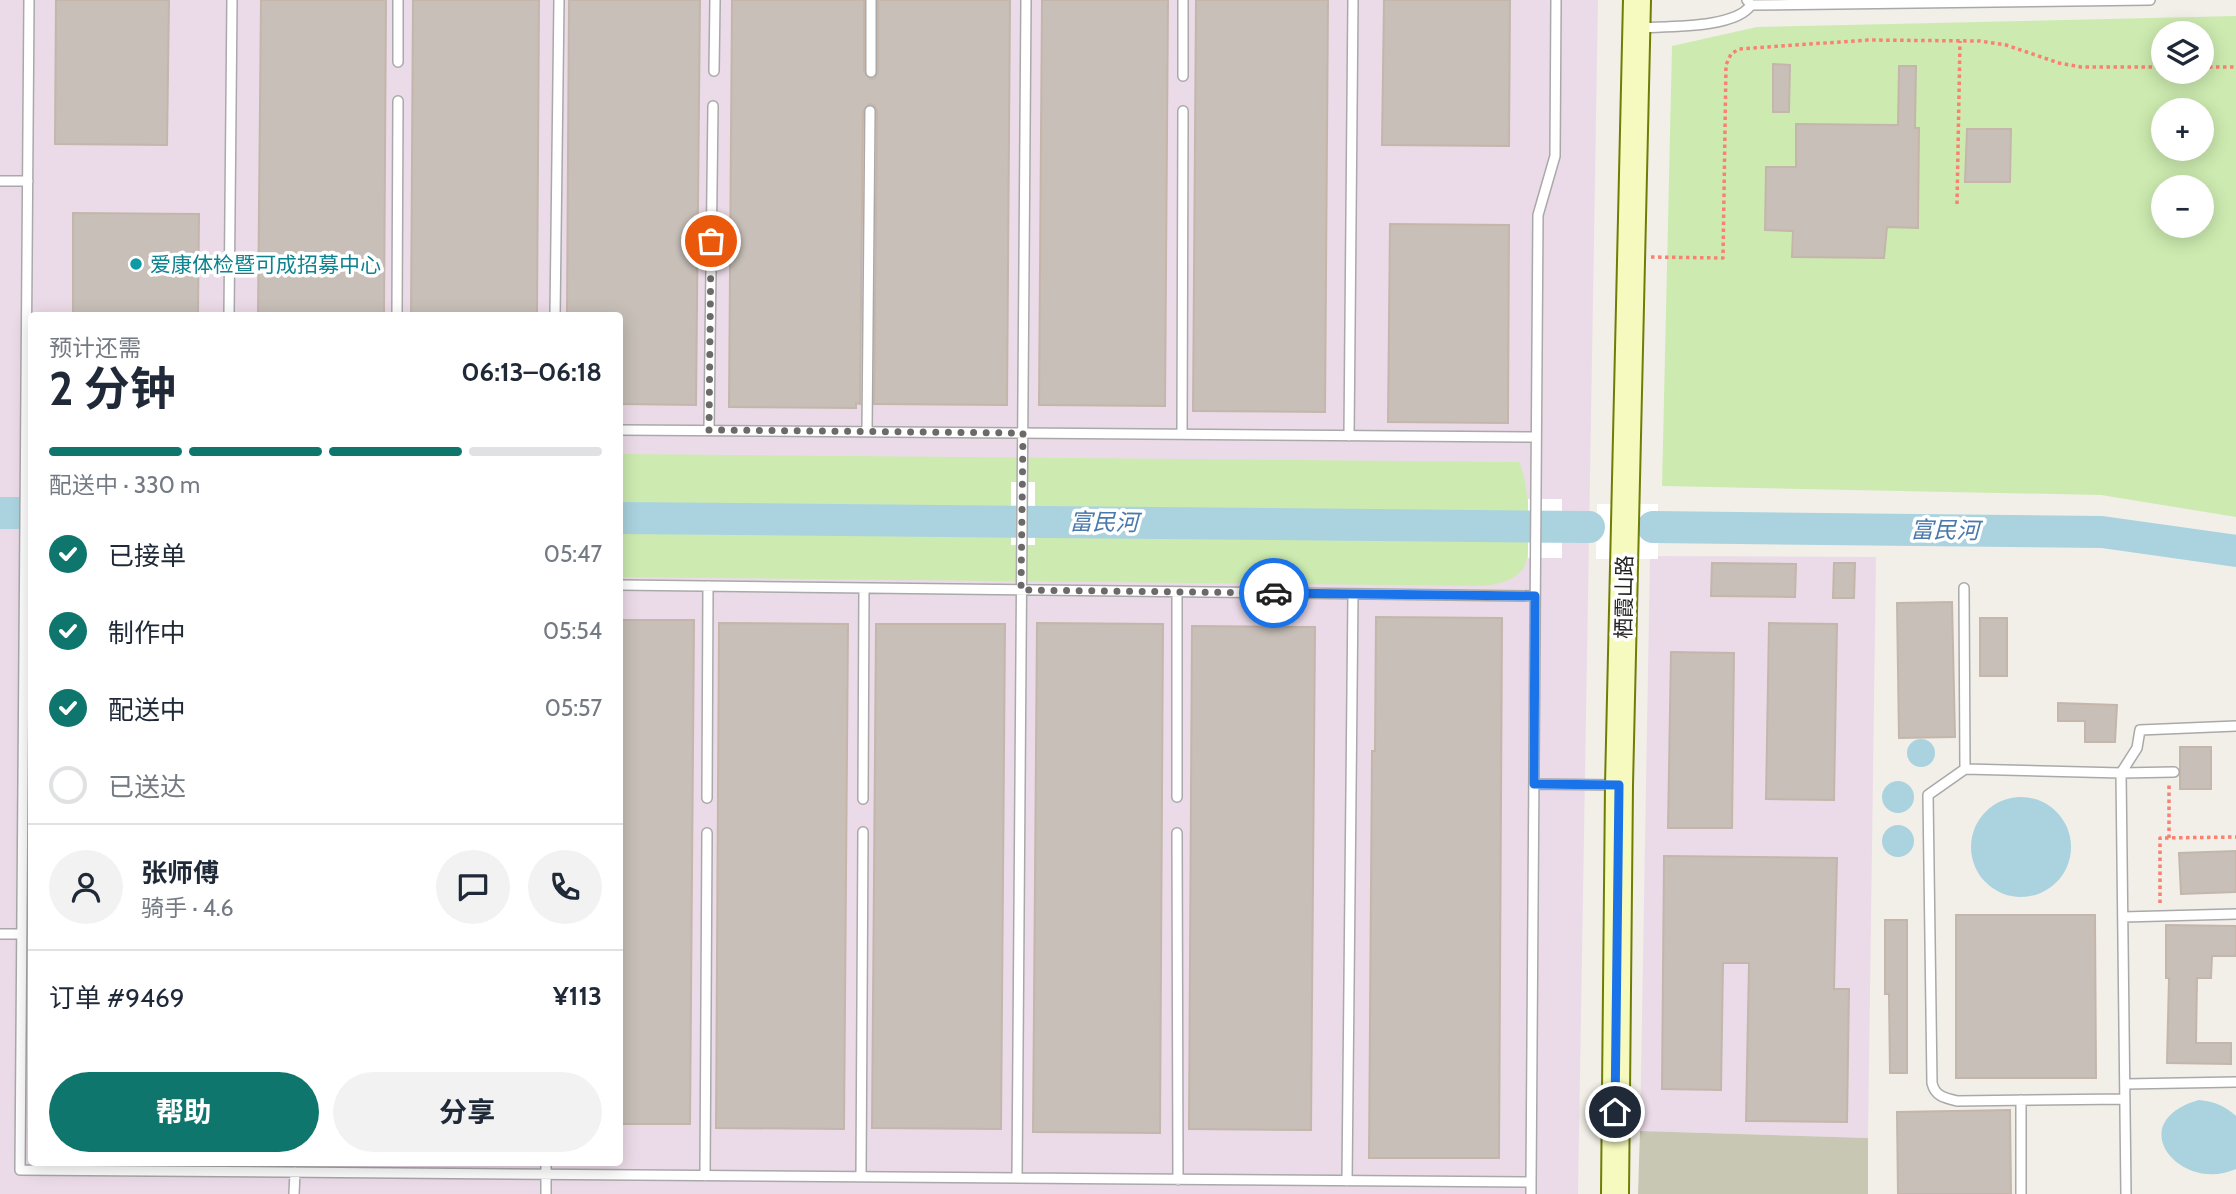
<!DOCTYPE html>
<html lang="zh">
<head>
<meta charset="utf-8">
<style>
  body { margin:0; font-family:Cabin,"Noto Sans SC",sans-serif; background:#f2f2f3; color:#1f2937; height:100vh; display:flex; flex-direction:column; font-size:26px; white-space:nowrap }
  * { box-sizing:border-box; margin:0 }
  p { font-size:23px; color:#747a83 }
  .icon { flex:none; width:38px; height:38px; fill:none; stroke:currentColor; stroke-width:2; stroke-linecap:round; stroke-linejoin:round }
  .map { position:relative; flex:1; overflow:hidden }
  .details { position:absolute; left:28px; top:312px; width:595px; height:854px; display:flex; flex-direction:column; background:#fff; border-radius:7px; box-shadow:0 4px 18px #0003 }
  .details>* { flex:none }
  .controls { position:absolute; left:2151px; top:21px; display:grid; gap:14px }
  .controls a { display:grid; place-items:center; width:63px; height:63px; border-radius:50%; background:#fff; box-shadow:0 4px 18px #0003; font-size:35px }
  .pin { position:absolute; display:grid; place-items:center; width:60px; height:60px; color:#fff; margin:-30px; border:4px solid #fff; border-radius:50%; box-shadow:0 2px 7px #0007 }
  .courier { position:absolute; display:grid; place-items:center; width:70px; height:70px; margin:-35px; border:5px solid #1a73e8; border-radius:50%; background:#fff; color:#222; box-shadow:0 2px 9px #0007 }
  .overview em { font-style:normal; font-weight:700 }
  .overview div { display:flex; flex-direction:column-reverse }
  .overview { display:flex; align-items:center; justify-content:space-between; height:119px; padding:0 21px }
  h1 { font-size:46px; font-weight:700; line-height:52px }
  .bar { display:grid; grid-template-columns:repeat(4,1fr); gap:10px 7px; align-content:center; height:84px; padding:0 21px }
  .bar i { height:9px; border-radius:5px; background:#e0e1e3 }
  .bar .active { background:#0f766e }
  .bar p { grid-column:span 4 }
  .line { display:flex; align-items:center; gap:18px; padding:0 21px; border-top:2px solid #e0e1e3 }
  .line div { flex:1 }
  .round { display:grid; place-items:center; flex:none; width:74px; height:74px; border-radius:37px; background:#f2f2f3 }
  ol { padding:0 21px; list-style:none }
  li { display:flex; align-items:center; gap:21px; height:77px }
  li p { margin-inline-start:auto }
  li .icon { padding:7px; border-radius:50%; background:#0f766e; color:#fff; stroke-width:4 }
  li:last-child { color:#747a83 }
  li i { width:38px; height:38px; border:4px solid #e0e1e3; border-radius:50% }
  .button { display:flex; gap:14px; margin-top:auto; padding:14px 21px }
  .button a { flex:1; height:80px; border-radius:42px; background:#0f766e; color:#fff; font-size:28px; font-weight:700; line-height:80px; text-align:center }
  .button a+a { background:#f2f2f3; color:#1f2937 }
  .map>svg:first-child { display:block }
  .industrial { fill:#ebdbe8; fill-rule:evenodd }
  .construction { fill:#c7c7b4 }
  .grass { fill:#cdebb0; fill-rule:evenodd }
  .water { fill:#aad3df }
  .pier { fill:#fff }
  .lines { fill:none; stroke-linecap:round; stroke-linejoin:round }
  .river { stroke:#aad3df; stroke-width:32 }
  .building { fill:#c7bfb8; stroke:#c4b6ab; stroke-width:2 }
  .lane-casing { stroke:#a9a9a9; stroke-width:12 }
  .secondary-casing { stroke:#707d05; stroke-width:30 }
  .path { stroke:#fa8072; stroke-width:3.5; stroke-dasharray:3.5 3.5; stroke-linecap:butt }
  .lane { stroke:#fff; stroke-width:9 }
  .secondary { stroke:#f7fabf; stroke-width:26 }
  .done { stroke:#6b6a68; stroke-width:7; stroke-dasharray:0 12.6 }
  .route { stroke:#1a73e8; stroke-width:9 }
  .culture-dot { fill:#0f9aa8; stroke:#fff; stroke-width:2.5 }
  .labels { text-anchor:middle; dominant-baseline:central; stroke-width:7; stroke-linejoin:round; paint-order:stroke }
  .culture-label { font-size:21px; fill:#0d838f; stroke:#fff; text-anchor:start }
  .street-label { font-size:21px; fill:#222; stroke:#fff }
  .water-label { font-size:23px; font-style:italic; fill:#4a7aab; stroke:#fff }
</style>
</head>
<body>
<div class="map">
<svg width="2236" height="1194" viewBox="0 0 2236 1194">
  <rect width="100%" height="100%" fill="#f2efe9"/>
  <!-- industrial -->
  <path class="industrial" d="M0,0H1598L1578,1194H0ZM32,315H620V1162H32Z
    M1650,556L1876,557L1868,1138L1640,1131Z"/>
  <!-- construction -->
  <path class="construction" d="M1640,1131L1868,1138V1194H1638Z"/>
  <!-- grass -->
  <path class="grass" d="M2236,16V517L2101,495L1662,486L1672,46L1757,27ZM2163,33H2202V72H2163ZM2163,110H2202V149H2163ZM2163,187H2202V226H2163Z
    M620,454L1519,462C1529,481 1534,551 1523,569C1515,581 1497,584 1484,586L620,577Z"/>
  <!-- water -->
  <path class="water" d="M1907 753a14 14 0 1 1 28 0a14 14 0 1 1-28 0Z
    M1882 797a16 16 0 1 1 32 0a16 16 0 1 1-32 0Z
    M1971 847a50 50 0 1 1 100 0a50 50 0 1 1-100 0Z
    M1882 841a16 16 0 1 1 32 0a16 16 0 1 1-32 0Z
    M2199,1100C2215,1102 2224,1105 2236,1116V1169C2180,1194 2121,1122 2199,1100Z"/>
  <!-- pier -->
  <path class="pier" d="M1011,482H1035V545H1011Z
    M1528,499H1562V558H1528Z
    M1597,504H1658V559H1596Z"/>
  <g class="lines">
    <!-- river -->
    <path class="river" d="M0,513H32
      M620,518L1589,527
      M1653,527L2102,532L2236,551"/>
  </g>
  <!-- building -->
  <path class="building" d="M56,0H169L167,145L55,144Z
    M261,0H386L384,315H258Z
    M413,0H539L537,315H411Z
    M569,0H700L696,405L620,404V315H567Z
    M732,0H864V72L870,79L875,78L878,72V0H1010L1007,405L874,404L877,111L874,105L869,104L863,111L860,404L856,403V408L729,407Z
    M1042,0H1168L1165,406L1039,405Z
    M1196,0H1328L1325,412L1193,411Z
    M1384,0H1510L1509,146L1382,145Z
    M1773,64L1790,65L1789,112H1773Z
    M1899,66H1916L1915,128H1919L1918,228L1887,227L1884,258L1792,257L1793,231L1765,230L1766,167H1796V124L1898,125Z
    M1967,129H2011L2010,182H1965Z
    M73,213L199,214L198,315H73Z
    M1390,224L1509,225L1508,423L1388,422Z
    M1712,563L1796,564L1795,597L1711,596Z
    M1834,563H1855L1854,598H1833Z
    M1952,602L1955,737L1899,738L1897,603Z
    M1376,617L1502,618L1499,1158H1369L1372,751H1375Z
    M1980,618H2007V676H1980Z
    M620,620H694L690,1124H620Z
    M719,623L848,624L844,1129L716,1128Z
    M1037,623L1163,624L1160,1133L1033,1132Z
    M1769,623L1837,624L1834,800L1766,799Z
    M876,624H1005L1001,1129L872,1128Z
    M1192,626L1315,627L1311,1130L1189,1129Z
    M1671,652L1734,653L1732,828H1668Z
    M2058,703L2117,705L2115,742H2085V721H2058Z
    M2180,747H2211V789H2180Z
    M2236,851V892L2181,894L2179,853Z
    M1664,856L1837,858L1834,989H1849L1847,1122L1746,1121L1749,963H1723L1721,1090L1662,1089Z
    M1956,915H2095L2096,1078H1956Z
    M1885,920H1907V1073H1890L1889,994H1885Z
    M2166,925L2236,926V956H2212L2211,978H2197L2196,1043H2231V1064L2167,1063L2169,978H2166Z
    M2010,1110L2011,1194H1898L1897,1112Z"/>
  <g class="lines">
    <defs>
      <path id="lane" d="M29,0L20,1170L1531,1182L1538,215L1555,156L1556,0
        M1751,5L2150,0
        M1638,28C1666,26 1735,29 1751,5L1747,0
        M398,62V0
        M714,71L715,0
        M871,72V0
        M1183,76V0
        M0,181H28
        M229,315L232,0
        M397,315L398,101
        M555,315L559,0
        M620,430L1536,437
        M709,430L713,106
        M867,432L870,111
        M1182,434L1183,111
        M1349,436L1353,0
        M620,585L1535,596
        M1964,588L1965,769
        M1177,592V797
        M2121,773L2137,748L2140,730L2236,726
        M2121,773L2174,772
        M1534,784L1616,785
        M707,798L708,586
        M863,799L864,588
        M1177,833L1178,1180
        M2123,917L2236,914
        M0,934H22
        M2125,1084L2236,1082
        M2125,1099L1957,1101C1944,1098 1935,1096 1932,1083L1928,795L1965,769L2121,773L2126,1194
        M2021,1100V1194
        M705,1176L707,833
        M861,1177L863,832
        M1017,1178L1026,0
        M1347,1181L1353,594
        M1531,1182V1194
        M294,1194L295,1172
        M546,1194V1162"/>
      <path id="secondary" d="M1615,1194L1619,785L1637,0"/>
    </defs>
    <!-- lane casing -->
    <use href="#lane" class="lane-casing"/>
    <!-- secondary casing -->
    <use href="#secondary" class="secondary-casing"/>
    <!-- path -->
    <path class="path" d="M2202,67H2236
      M1957,204L1960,41
      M1651,257L1723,258L1726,65L1731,54L1739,49L1868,40L1980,41L2006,45L2059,63L2081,67H2163
      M2169,838V784
      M2160,903V838L2236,837"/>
    <!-- lane -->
    <use href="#lane" class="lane"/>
    <!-- secondary -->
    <use href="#secondary" class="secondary"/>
  </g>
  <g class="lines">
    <!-- done -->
    <path class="done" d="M711,241L709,430L1023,433L1021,590L1274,593"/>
    <!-- route -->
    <path class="route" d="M1274,593L1535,596L1534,784L1619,785L1615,1112"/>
  </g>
  <!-- markers -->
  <circle class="culture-dot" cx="136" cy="264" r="7"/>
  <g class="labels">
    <!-- culture labels -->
    <g class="culture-label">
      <text x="150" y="264">爱康体检暨可成招募中心</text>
    </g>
    <!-- street labels -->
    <g class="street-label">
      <text transform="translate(1624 597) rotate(-89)">栖霞山路</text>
    </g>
    <!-- water labels -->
    <g class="water-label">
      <text transform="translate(1104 522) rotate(1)">富民河</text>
      <text transform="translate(1945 530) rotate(1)">富民河</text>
    </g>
  </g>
</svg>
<div class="controls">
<a><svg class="icon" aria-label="layers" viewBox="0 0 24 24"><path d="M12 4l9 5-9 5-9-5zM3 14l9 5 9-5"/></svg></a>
<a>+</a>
<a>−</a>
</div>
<div class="pin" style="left:711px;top:241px;background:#ea580c"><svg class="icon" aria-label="bag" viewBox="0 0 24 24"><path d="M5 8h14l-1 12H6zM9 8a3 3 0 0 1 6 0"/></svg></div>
<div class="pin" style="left:1615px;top:1112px;background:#1f2937"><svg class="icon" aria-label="home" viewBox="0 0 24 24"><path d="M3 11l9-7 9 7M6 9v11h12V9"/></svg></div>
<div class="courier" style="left:1274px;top:593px"><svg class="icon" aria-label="car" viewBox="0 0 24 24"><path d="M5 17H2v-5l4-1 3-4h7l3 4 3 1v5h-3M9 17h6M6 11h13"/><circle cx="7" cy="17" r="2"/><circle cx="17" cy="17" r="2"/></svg></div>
<section class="details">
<div class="overview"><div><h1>2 分钟</h1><p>预计还需</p></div><em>06:13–06:18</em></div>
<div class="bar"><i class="active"></i><i class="active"></i><i class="active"></i><i></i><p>配送中 · 330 m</p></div>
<ol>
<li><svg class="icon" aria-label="check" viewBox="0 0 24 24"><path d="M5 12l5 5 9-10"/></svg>已接单<p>05:47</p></li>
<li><svg class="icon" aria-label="check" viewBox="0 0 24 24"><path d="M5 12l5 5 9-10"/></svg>制作中<p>05:54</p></li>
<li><svg class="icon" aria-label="check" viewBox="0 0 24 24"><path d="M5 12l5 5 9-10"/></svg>配送中<p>05:57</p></li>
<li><i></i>已送达</li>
</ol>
<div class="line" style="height:126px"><a class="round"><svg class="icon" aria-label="person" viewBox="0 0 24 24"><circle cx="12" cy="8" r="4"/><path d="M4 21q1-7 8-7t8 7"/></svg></a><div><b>张师傅</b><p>骑手 · 4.6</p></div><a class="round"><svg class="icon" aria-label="chat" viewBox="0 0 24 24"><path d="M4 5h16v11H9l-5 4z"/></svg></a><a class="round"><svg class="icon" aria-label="phone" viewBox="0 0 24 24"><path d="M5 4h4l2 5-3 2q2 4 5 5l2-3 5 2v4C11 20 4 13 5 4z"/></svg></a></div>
<div class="line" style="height:91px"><div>订单 #9469</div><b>¥113</b></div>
<div class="button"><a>帮助</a><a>分享</a></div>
</section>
</div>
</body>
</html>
